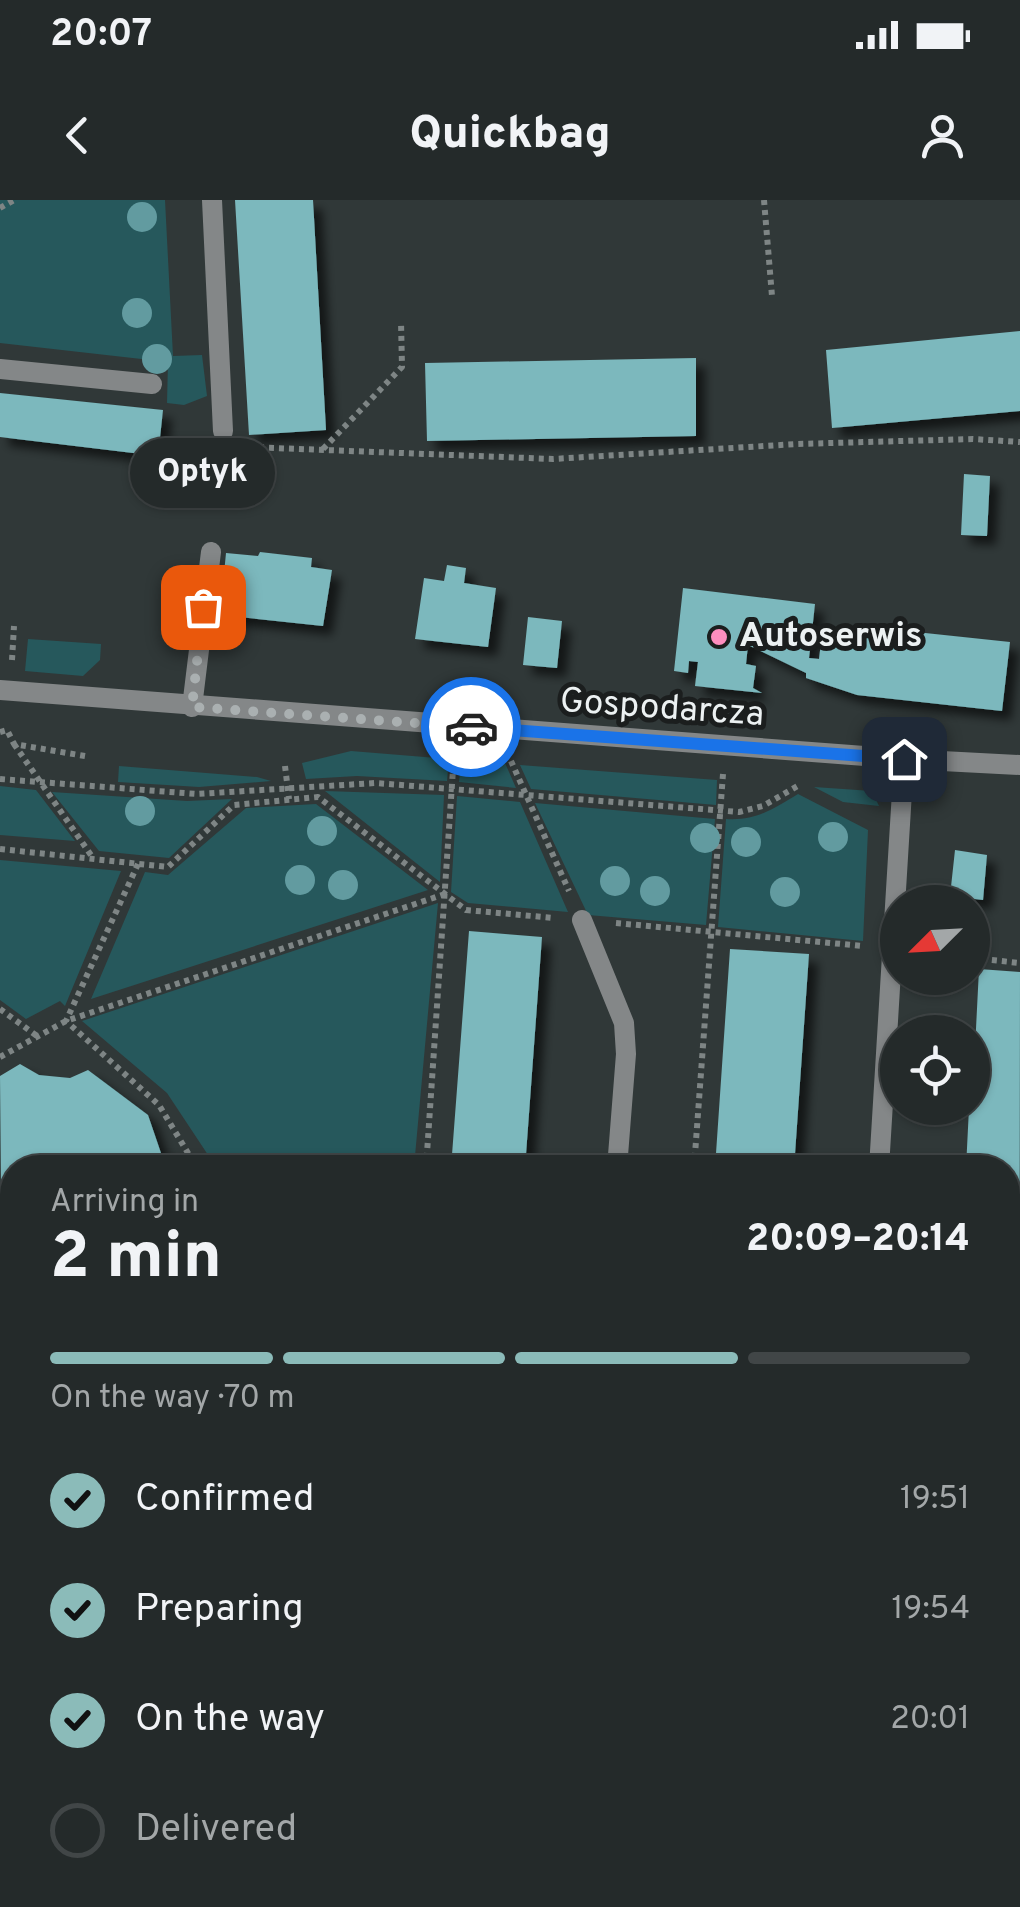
<!DOCTYPE html>
<html lang="en">
<head>
<meta charset="utf-8">
<style>
  body { margin:0; font-family:Overpass,sans-serif; background:#303636; color:#f1f3f6; height:100vh; display:flex; flex-direction:column; font-size:38px; white-space:nowrap }
  * { box-sizing:border-box; margin:0 }
  p { font-size:32px; color:#a3a7a8 }
  .icon { flex:none; width:55px; height:55px; fill:none; stroke:currentColor; stroke-width:2; stroke-linecap:round; stroke-linejoin:round }
  .map { position:relative; flex:1; overflow:hidden }
  .sheet { position:absolute; left:0px; top:955px; width:1020px; height:752px; display:flex; flex-direction:column; background:#242a2a; border-radius:40px 40px 0 0; box-shadow:0 2px 8px #0004,0 0 0 2px #414647 }
  .sheet>* { flex:none }
  .needle { width:65px; rotate:246deg }
  .buttons { position:absolute; left:880px; top:685px; display:grid; gap:20px }
  .buttons a { display:grid; place-items:center; width:110px; height:110px; border-radius:50%; background:#242a2a; box-shadow:0 2px 8px #0004,0 0 0 2px #414647; font-size:50px }
  .pin { position:absolute; display:grid; place-items:center; width:85px; height:85px; color:#fff; margin:-42px; border-radius:20px; box-shadow:0 5px 15px #0006 }
  .courier { position:absolute; display:grid; place-items:center; width:100px; height:100px; margin:-50px; border:8px solid #1a73e8; border-radius:50%; background:#fff; color:#222; box-shadow:0 2px 12px #0007 }
  .bubble { position:absolute; height:70px; border-radius:35px; background:#242a2a; box-shadow:0 2px 8px #0004,0 0 0 2px #414647; font-size:32px; font-weight:800; line-height:70px; text-align:center }
  .overview em { font-style:normal; font-weight:800 }
  .overview div { display:flex; flex-direction:column-reverse }
  .overview { display:flex; align-items:center; justify-content:space-between; height:170px; padding:0 50px }
  h1 { font-size:65px; font-weight:800; line-height:75px }
  .bar { display:grid; grid-template-columns:repeat(4,1fr); gap:15px 10px; align-content:center; height:120px; padding:0 50px }
  .bar i { height:12px; border-radius:8px; background:#414647 }
  .bar .active { background:#8bbbb9 }
  .bar p { grid-column:span 4 }
  ol { padding:0 50px; list-style:none }
  li { display:flex; align-items:center; gap:30px; height:110px }
  li p { margin-inline-start:auto }
  li .icon { padding:10px; border-radius:50%; background:#8bbbb9; color:#111; stroke-width:4 }
  li:last-child { color:#a3a7a8 }
  li i { width:55px; height:55px; border:5px solid #414647; border-radius:50% }
  .status { display:flex; justify-content:space-between; align-items:center; height:70px; padding:0 50px; background:#242a2a; direction:ltr }
  .status svg { height:28px; fill:currentColor }
  header { display:flex; justify-content:space-between; align-items:center; height:130px; padding:0 50px; background:#242a2a; font-size:45px; font-weight:800 }
  .map>svg:first-child { display:block }
  .green { fill:#26585c }
  .building { fill:#7bb8bd; filter:url(#shadow) }
  .lines { fill:none; stroke-linecap:round; stroke-linejoin:round }
  .path { stroke:#7e8585; stroke-width:6; stroke-dasharray:5 5; stroke-linecap:butt }
  .lane { stroke:#848788; stroke-width:20 }
  .street { stroke:#848788; stroke-width:20 }
  .tree { fill:#629ba0 }
  .done { stroke:#aab0b1; stroke-width:10; stroke-dasharray:0 18 }
  .route { stroke:#1a73e8; stroke-width:12 }
  .poi-dot { fill:#fd8ebf; stroke:#1b1e1e; stroke-width:4 }
  .labels { text-anchor:middle; dominant-baseline:central; stroke-width:10; stroke-linejoin:round; paint-order:stroke }
  .poi-label { font-size:35px; font-weight:bold; fill:#ecf1f2; stroke:#1b1e1e; text-anchor:start }
  .street-label { font-size:35px; fill:#ecf1f2; stroke:#1b1e1e }
</style>
</head>
<body>
<div class="status"><b>20:07</b><svg viewBox="0 0 49 12"><path d="M0 12V9h3v3zM5 12V6h3v6zM10 12V3h3v9zM15 12V0h3v12zM26 1h20v11H26zM47 4h2v5h-2z"/></svg></div>
<header><svg class="icon" aria-label="back" viewBox="0 0 24 24"><path d="M15 5l-7 7 7 7"/></svg>Quickbag<svg class="icon" aria-label="person" viewBox="0 0 24 24"><circle cx="12" cy="8" r="4"/><path d="M4 21q1-7 8-7t8 7"/></svg></header>
<div class="map">
<svg width="1020" height="1707" viewBox="0 0 1020 1707">
  <defs>
    <filter id="shadow"><feDropShadow dx="9" dy="9" stdDeviation="5" flood-color="#0009"/></filter>
  </defs>
  <rect width="100%" height="100%" fill="#303838"/>
  <!-- green -->
  <path class="green" d="M0,0H165L173,156L202,155L207,196L184,205L167,203L168,162L0,143Z
    M28,439L101,444L100,460L83,476L25,471Z
    M351,551L449,559L447,581L357,576L306,579L302,563Z
    M461,560L505,563L516,588L459,582Z
    M520,565L717,580L716,605L531,589Z
    M119,566L257,577L271,581L199,587L118,582Z
    M0,586L36,590L75,641L0,635Z
    M814,587L872,591L879,606L843,602Z
    M325,591L444,595L440,682Z
    M52,592L187,601L232,599L169,658L99,651Z
    M798,594L868,630L863,741L718,727L726,619C756,621 773,609 798,594Z
    M457,596L520,602L568,712L468,703L451,692Z
    M535,603L715,619L706,725L588,715Z
    M316,604L428,690L91,799L145,672L168,675L246,608Z
    M0,660L121,671L65,806L60,801L26,819L0,800Z
    M438,703L414,967H216L167,893L82,821Z
    M0,1142L12,1150V1411H0Z"/>
  <!-- building -->
  <path class="building" d="M235,0H313L326,230L249,235Z
    M1020,131V211L832,228L826,150Z
    M696,158V236L427,241L425,163Z
    M0,193L163,210L158,256L0,237Z
    M964,274L990,276L987,336L961,335Z
    M260,352L312,358L311,367L332,370L323,426L220,415L226,353L258,356Z
    M447,365L466,368L464,383L496,388L488,447L415,439L424,378L444,381Z
    M683,388L815,404L809,458L819,459L823,427L877,434L878,428L1010,442L1002,511L857,495L806,478V473L748,445L746,464L756,466L753,488L762,493L695,486L698,462L689,461L688,473L674,471Z
    M528,417L562,421L557,468L523,465Z
    M955,650L987,655L983,700L950,696Z
    M469,731L542,737L525,968H451Z
    M730,749L809,754L794,968H715Z
    M979,769L1020,772L1019,1371L1008,1370V968H966L969,908H972Z
    M20,864L39,875L70,878L88,870L148,915L163,959L178,958L183,968H12V1097L2,1101L0,876Z
    M12,1471V1505H5L2,1472Z
    M1008,1487H1015L1011,1562H1008Z
    M1020,1581V1666L1008,1665L1011,1582Z
    M470,1695H533V1707H470Z
    M648,1695H711L710,1707H647Z
    M0,1698L76,1704V1707H0Z"/>
  <g class="lines">
    <!-- path -->
    <path class="path" d="M764,0L772,96
      M0,8L14,0
      M249,247L553,259L797,244L973,239L1020,242
      M323,249L402,167L401,121
      M12,460L14,426
      M0,532L7,530L14,544L85,556
      M14,544L93,658
      M511,561L569,691
      M285,566L289,599
      M0,579L197,594L376,583L739,612L763,606L801,584
      M0,649L168,667L234,605L318,597L466,710L554,718
      M138,664L66,821L159,905L197,968
      M616,723L863,746
      M972,758L1020,763
      M0,809L37,836
      M0,857L66,821L445,694
      M426,968L454,555
      M694,968L723,574
      M0,1121L12,1130
      M0,1340L12,1341
      M0,1646L12,1631
      M435,1707L436,1695"/>
    <!-- lane -->
    <path class="lane" d="M212,0L223,231
      M0,169L152,184
      M192,507L211,352
      M582,720L624,823L626,854L617,968
      M879,968L904,559
      M197,1707V1695
      M833,1707V1695"/>
    <!-- street -->
    <path class="street" d="M0,490L904,559L1020,565
      M0,1434H12
      M1008,1445L1020,1446"/>
  </g>
  <!-- trees -->
  <g class="tree">
    <circle cx="142" cy="17" r="15"/>
    <circle cx="137" cy="113" r="15"/>
    <circle cx="157" cy="159" r="15"/>
    <circle cx="140" cy="611" r="15"/>
    <circle cx="322" cy="631" r="15"/>
    <circle cx="833" cy="637" r="15"/>
    <circle cx="705" cy="638" r="15"/>
    <circle cx="746" cy="642" r="15"/>
    <circle cx="300" cy="680" r="15"/>
    <circle cx="615" cy="681" r="15"/>
    <circle cx="343" cy="685" r="15"/>
    <circle cx="655" cy="691" r="15"/>
    <circle cx="785" cy="692" r="15"/>
  </g>
  <g class="lines">
    <!-- done -->
    <path class="done" d="M203,407L192,507L471,527"/>
    <!-- route -->
    <path class="route" d="M471,527L904,559"/>
  </g>
  <!-- markers -->
  <circle class="poi-dot" cx="719" cy="437" r="10"/>
  <g class="labels">
    <!-- poi labels -->
    <g class="poi-label">
      <text x="739" y="437">Autoserwis</text>
    </g>
    <!-- street labels -->
    <g class="street-label">
      <text transform="translate(662 509) rotate(4)">Gospodarcza</text>
    </g>
  </g>
</svg>
<div class="buttons">
<a><svg class="needle" viewBox="-14 -14 28 28"><path d="M0-13l5 13h-10z" fill="#e53935"/><path d="M0 13l5-13h-10z" fill="#a3a7a8"/></svg></a>
<a><svg class="icon" aria-label="locate" viewBox="0 0 24 24"><circle cx="12" cy="12" r="6"/><path d="M12 2v4M12 18v4M2 12h4M18 12h4"/></svg></a>
</div>
<div class="pin" style="left:203px;top:407px;background:#ea580c"><svg class="icon" aria-label="bag" viewBox="0 0 24 24"><path d="M5 8h14l-1 12H6zM9 8a3 3 0 0 1 6 0"/></svg></div>
<div class="pin" style="left:904px;top:559px;background:#1f2937"><svg class="icon" aria-label="home" viewBox="0 0 24 24"><path d="M3 11l9-7 9 7M6 9v11h12V9"/></svg></div>
<div class="courier" style="left:471px;top:527px"><svg class="icon" aria-label="car" viewBox="0 0 24 24"><path d="M5 17H2v-5l4-1 3-4h7l3 4 3 1v5h-3M9 17h6M6 11h13"/><circle cx="7" cy="17" r="2"/><circle cx="17" cy="17" r="2"/></svg></div>
<div class="bubble" style="left:130px;top:238px;width:145px">Optyk</div>
<section class="sheet">
<div class="overview"><div><h1>2 min</h1><p>Arriving in</p></div><em>20:09–20:14</em></div>
<div class="bar"><i class="active"></i><i class="active"></i><i class="active"></i><i></i><p>On the way · 70 m</p></div>
<ol>
<li><svg class="icon" aria-label="check" viewBox="0 0 24 24"><path d="M5 12l5 5 9-10"/></svg>Confirmed<p>19:51</p></li>
<li><svg class="icon" aria-label="check" viewBox="0 0 24 24"><path d="M5 12l5 5 9-10"/></svg>Preparing<p>19:54</p></li>
<li><svg class="icon" aria-label="check" viewBox="0 0 24 24"><path d="M5 12l5 5 9-10"/></svg>On the way<p>20:01</p></li>
<li><i></i>Delivered</li>
</ol>
</section>
</div>
</body>
</html>
